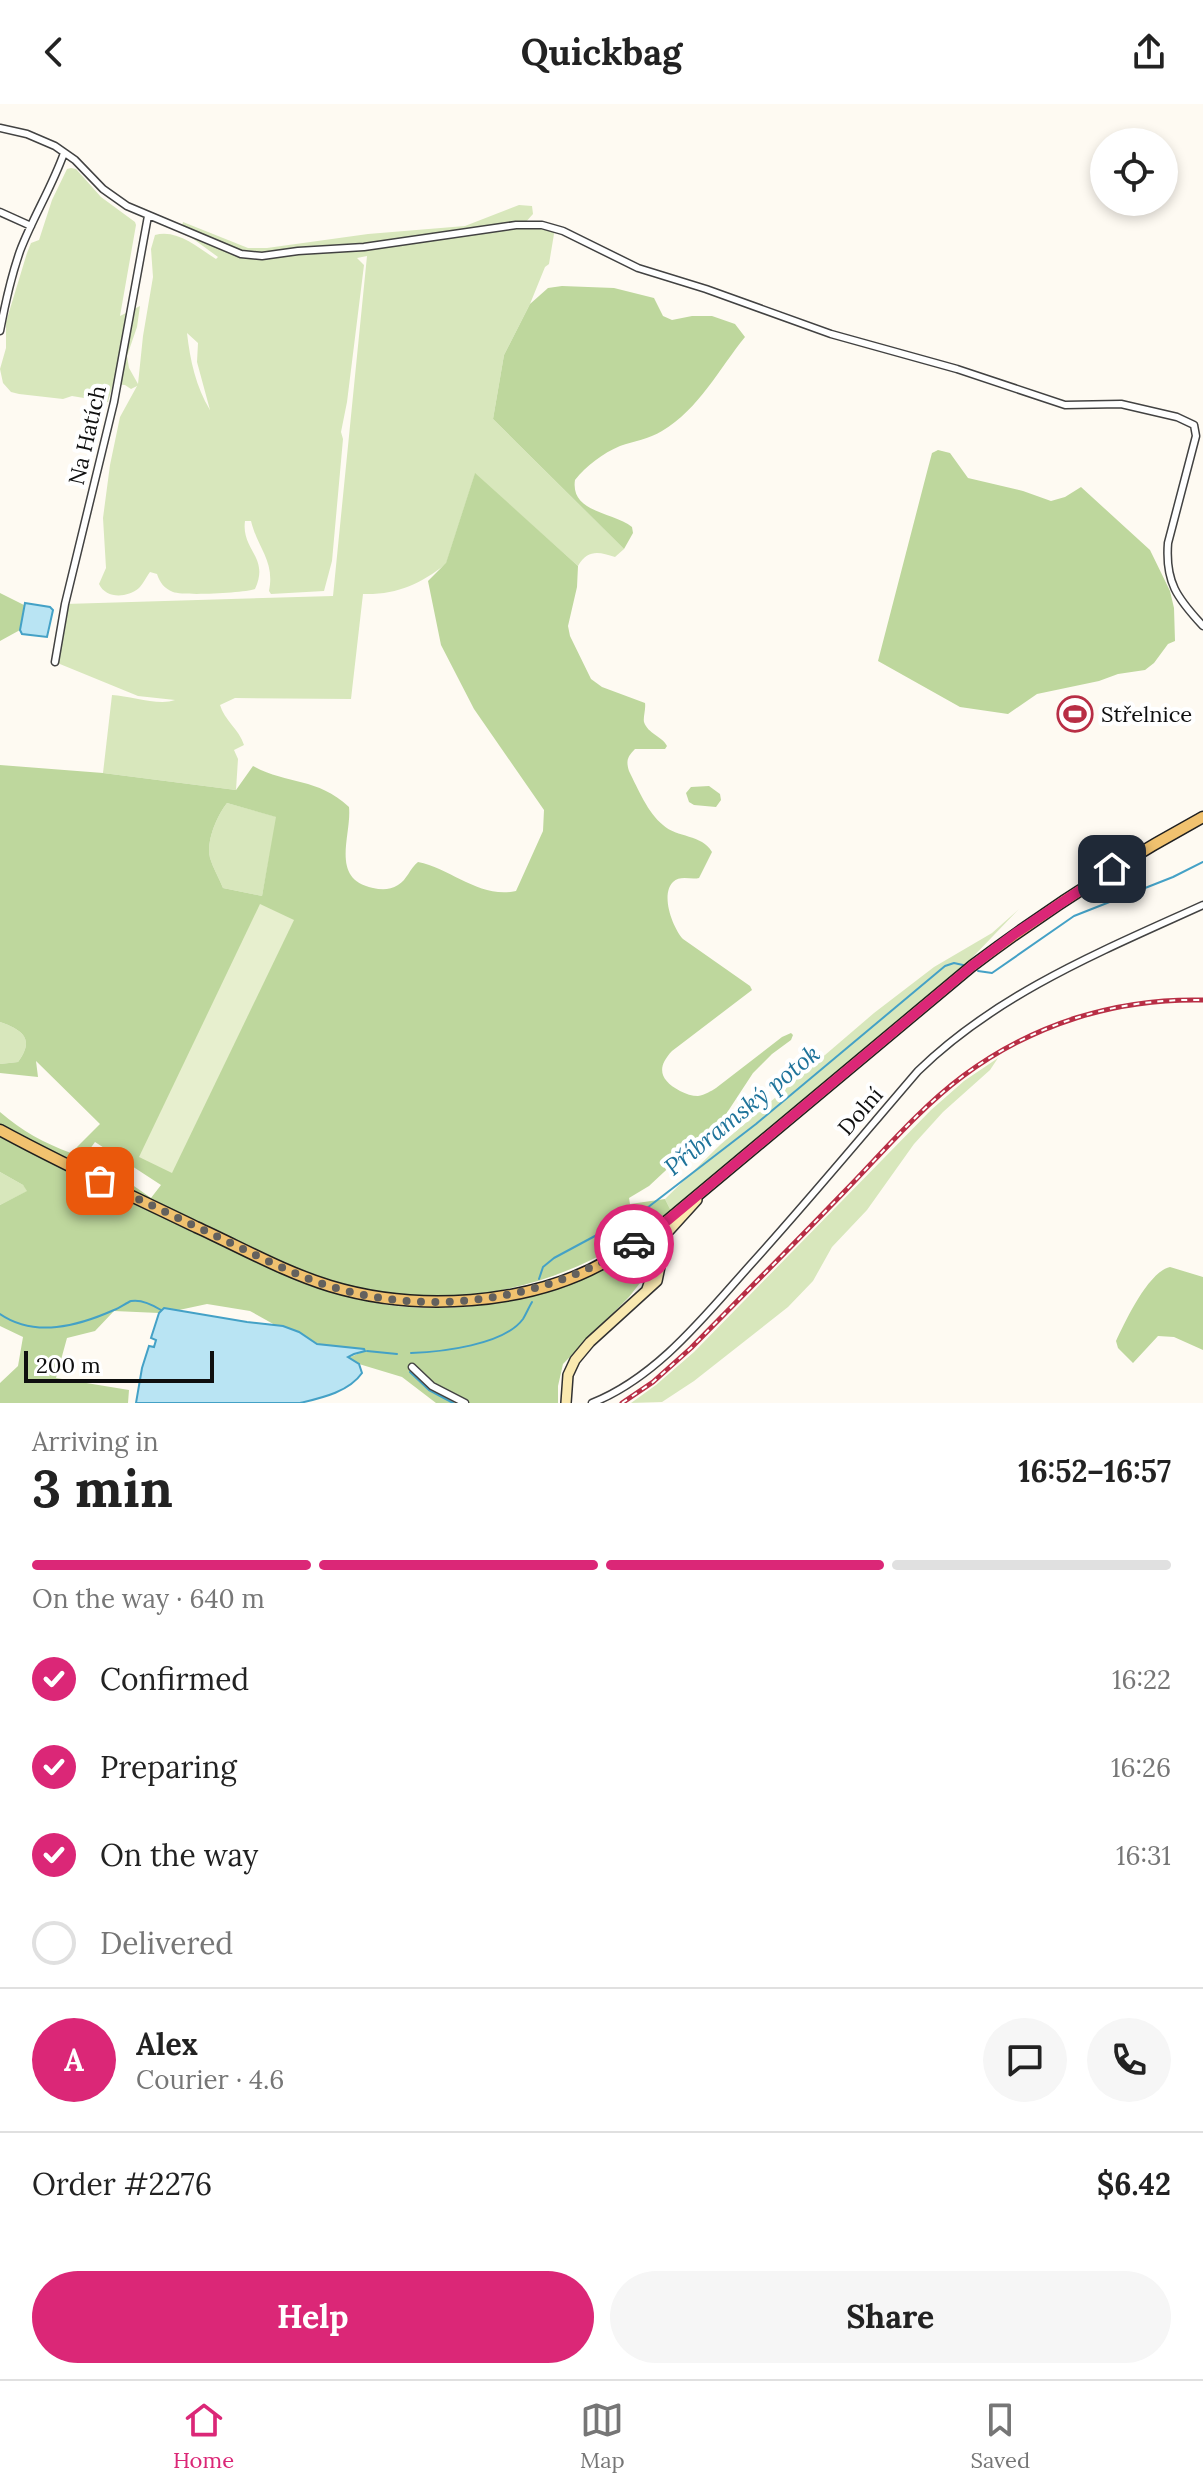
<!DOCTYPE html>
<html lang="en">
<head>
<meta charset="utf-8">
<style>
  body { margin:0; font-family:Lora,serif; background:#f6f6f6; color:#222; height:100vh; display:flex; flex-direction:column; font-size:30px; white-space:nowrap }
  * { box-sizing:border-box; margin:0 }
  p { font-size:26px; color:#767676 }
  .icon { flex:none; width:44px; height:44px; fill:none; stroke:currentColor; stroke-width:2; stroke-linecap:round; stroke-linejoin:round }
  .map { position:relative; height:1299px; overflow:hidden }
  .sheet { display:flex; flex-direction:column; background:#fff; flex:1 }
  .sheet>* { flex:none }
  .tools { position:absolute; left:1090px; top:24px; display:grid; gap:16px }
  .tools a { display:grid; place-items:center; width:88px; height:88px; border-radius:50%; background:#fff; box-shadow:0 4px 12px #0003; font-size:40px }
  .scale { position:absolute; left:24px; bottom:20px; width:190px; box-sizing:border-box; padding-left:8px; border:4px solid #0f0f0f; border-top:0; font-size:22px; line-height:28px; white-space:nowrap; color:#0f0f0f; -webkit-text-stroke:6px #fff; paint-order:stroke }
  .pin { position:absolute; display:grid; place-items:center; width:68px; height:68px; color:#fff; margin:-34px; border-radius:16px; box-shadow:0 4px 12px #0006 }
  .courier { position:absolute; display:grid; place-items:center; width:80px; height:80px; margin:-40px; border:6px solid #db2777; border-radius:50%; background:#fff; color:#222; box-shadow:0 2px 10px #0007 }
  .headline em { font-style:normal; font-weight:800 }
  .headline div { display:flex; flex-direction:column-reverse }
  .headline { display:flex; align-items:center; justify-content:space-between; height:136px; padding:0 32px }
  h1 { font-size:52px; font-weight:800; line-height:60px }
  .bar { display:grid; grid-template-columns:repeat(4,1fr); gap:12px 8px; align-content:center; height:96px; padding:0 32px }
  .bar i { height:10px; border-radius:6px; background:#e0e0e0 }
  .bar .current { background:#db2777 }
  .bar p { grid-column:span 4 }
  .line { display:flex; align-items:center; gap:20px; padding:0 32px; border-top:2px solid #e0e0e0 }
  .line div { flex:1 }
  .round { display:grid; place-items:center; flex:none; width:84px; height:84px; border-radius:42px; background:#f6f6f6 }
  ol { padding:0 32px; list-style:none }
  li { display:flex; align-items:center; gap:24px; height:88px }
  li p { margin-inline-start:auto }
  li .icon { padding:8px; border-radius:50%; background:#db2777; color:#fff; stroke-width:4 }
  li:last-child { color:#767676 }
  li i { width:44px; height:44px; border:4px solid #e0e0e0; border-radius:50% }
  .primary-button { display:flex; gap:16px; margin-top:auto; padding:16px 32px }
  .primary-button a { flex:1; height:92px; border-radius:48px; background:#db2777; color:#fff; font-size:32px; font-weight:800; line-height:92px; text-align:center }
  .primary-button a+a { background:#f6f6f6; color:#222 }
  header { display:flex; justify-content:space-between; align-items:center; height:104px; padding:0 32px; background:#fff; font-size:36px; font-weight:800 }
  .tabs { display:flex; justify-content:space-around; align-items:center; height:112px; border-top:2px solid #e0e0e0; background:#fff; font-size:22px; color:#767676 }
  .tabs a { display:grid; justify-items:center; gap:4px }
  .tabs .current { color:#db2777 }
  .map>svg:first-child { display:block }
  .green { fill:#d8e7bc; fill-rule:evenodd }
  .forest { fill:#bed79d; fill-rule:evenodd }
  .pitch { fill:#e7efce }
  .water { fill:#b9e4f3; stroke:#44a1c6; stroke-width:2 }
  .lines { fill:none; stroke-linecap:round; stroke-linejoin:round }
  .stream { stroke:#44a1c6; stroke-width:2 }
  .street-casing { stroke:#424242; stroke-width:9 }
  .secondary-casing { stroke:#313131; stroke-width:12 }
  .primary-casing { stroke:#202020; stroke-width:13 }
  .street { stroke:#fff; stroke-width:6 }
  .secondary { stroke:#fae9b0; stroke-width:9 }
  .primary { stroke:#f1c26f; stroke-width:10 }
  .rail-casing { stroke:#b82e45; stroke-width:5 }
  .rail { stroke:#fff; stroke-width:2; stroke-dasharray:6; stroke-linecap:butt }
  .done { stroke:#63615e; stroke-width:8; stroke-dasharray:0 14.4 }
  .route { stroke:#db2777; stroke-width:10 }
  .labels { text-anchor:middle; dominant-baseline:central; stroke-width:8; stroke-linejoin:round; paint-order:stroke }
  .street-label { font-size:22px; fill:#0f0f0f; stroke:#fff }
  .poi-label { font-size:22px; fill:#0f0f0f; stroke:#fff; text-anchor:start }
  .water-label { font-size:24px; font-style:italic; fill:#1e739a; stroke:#fff }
</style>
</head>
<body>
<header><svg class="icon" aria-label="back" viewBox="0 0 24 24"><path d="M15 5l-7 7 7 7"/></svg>Quickbag<svg class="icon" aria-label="share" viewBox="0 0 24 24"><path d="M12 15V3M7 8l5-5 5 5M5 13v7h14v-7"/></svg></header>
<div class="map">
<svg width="1203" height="1299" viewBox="0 0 1203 1299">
  <rect width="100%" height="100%" fill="#fefaf2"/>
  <!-- green -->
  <path class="green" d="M71,64L76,65L101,93L135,118L136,121L120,212L140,202L137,223L127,252L129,264L138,280L143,232L153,173L151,145L155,131C178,125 198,144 216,155L218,153L181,126L183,118L248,144H267L368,130L465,122L519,101L532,102L533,110L524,120L555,124L549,160L545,163L530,200L504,251L493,315L624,445L615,453C599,448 588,445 578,462L475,370L446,460C420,480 397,491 363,490L351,595L235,594L220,601C224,616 239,625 244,641L234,646L238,655L236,686L103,669L112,591C131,592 159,602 175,596L138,592L55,558L65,500L333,492L367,152L357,154L364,161L347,298L341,328L343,335L332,457L324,487L271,490L269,487C275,457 258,445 251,417H245C241,446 270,453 255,485C244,489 184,492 173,488C164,484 160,479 157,470L150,468C146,473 144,479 139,484C127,494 106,495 99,480L106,464L103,414L110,361L120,313L137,282L131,285L125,281L113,280L108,298L72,292L63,295L19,290L11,288L3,279L0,265L6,244V218L27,149L31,139L39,136L52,96L67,65ZM187,229L198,239L197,258L210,306C196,283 190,256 187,229Z
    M227,699L277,713L262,792L223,784C219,774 213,764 210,754C206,737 217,712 227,699Z
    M1019,805L968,858L671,1107L665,1095L720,1041L874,909L934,863L992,829Z
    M0,918C23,926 35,935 18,958L0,960Z
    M998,954L990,966L943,1008L914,1040L867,1106L832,1143L813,1177L788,1203L694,1277L662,1298L631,1299L656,1281L694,1248L931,1006L964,977Z
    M0,1068L23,1081L28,1087L0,1101Z"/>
  <!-- forest -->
  <path class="forest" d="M562,182L614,184L654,194L663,212L672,216L692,212H712L735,220L745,233C719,265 699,305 662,327C649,335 634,337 620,342C603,349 586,362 575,376C570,409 614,408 632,423L633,429L624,445L493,315L504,251L530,200L548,184Z
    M938,346L950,349L968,374L1023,387L1051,397L1065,393L1081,383L1150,446L1170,487L1174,504L1175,537L1168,540L1154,559L1145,566L1118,570L1099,577L1037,590L1008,610L960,603L878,557L928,364L932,349Z
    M475,369L578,462L577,483L568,522L570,532L591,575L602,583L645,599C646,605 643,613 644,618C648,630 662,632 667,642L665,645H635C627,653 626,657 629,667C638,685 648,709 663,721C677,734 702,730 712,748L699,774C691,776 680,771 673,778C660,791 673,824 683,835L750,882L752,886L672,947C656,964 660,976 680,987C686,990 692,992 698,992C705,991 711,987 716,984L782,933L791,929L793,931L791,936L772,950L753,969L717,1024L695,1046L679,1054L649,1082L629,1094L630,1100L665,1095L671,1107C573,1182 450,1216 329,1176C283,1161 240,1137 196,1117C130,1085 64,1055 0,1020V1008C22,1027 44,1039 71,1049L100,1020L36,957L38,973L0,969V960L18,958C35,935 23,926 0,918V661L103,669L236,686L253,662C287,681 317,673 349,703C352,731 329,775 373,784C382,786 390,786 398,781C407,776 410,764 418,758C452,765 480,795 516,787L543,727L544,706L474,605L441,541L428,477L446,459ZM227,699L276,713L262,792L223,784C219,774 213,764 210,754C206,737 217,712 227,699ZM95,1038L161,1081L151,1094L87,1049Z
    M0,489L24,501L20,526L0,537Z
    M709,682L720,690L721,696L716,703L694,701L689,698L686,689L691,683Z
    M0,1032C62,1066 127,1095 191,1126C260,1158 330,1198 408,1203C439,1205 474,1204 505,1197C544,1187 586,1163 627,1163C634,1163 638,1166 643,1171L640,1179L629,1193L563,1260L558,1282V1299H436L402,1273L359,1260L348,1254L360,1249L364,1245L317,1240L299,1228L275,1221L250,1207L207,1200L179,1206L165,1204L159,1209L114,1207L95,1227L67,1234L56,1274L129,1286L128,1299H0V1279L18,1262L23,1233L0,1222V1101L27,1087L23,1081L0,1068Z
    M1170,1163L1203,1173V1246L1174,1233L1158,1232L1133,1259L1118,1244L1116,1237C1125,1218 1148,1168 1170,1163Z"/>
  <!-- pitch -->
  <path class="pitch" d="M260,800L294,816L172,1069L139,1053Z"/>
  <!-- water -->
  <path class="water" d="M25,499L50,503L53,506L47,533L22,530L20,526Z
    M164,1204L247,1218L283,1222L299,1228L317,1240L364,1245L365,1247L354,1250L348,1253L359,1260L362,1269C349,1288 321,1294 300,1299H136L142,1264L149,1242L154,1243L156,1236L151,1234L159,1209Z"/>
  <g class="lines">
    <!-- stream -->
    <path class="stream" d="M978,867L992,869L1074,812L1173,773L1203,758
      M539,1175L543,1163L554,1154L647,1104L756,1020L945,862L954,859L963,861
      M0,1210C35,1234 78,1222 114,1206C120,1204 126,1199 131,1197C142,1195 153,1201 161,1206
      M367,1247L397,1250
      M411,1249C441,1248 504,1241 523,1215C526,1210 529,1203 532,1198
      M410,1268L429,1286L453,1299"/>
    <defs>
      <path id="street" d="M0,24L27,30L55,42L75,56L103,85L127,102L241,150L262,152L298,147L364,143L516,121H542L563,127L638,164L706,185L831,230L957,265L1065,301L1121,300L1177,313L1194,321L1196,332L1168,439C1165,478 1177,494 1203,522
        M0,108L31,122
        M0,227C5,200 11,173 20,147C33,113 52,83 64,49
        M55,558L65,500L114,298L148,112
        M412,1263L432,1282L465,1299
        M592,1299C658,1273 707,1209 753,1158C809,1096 863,1031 918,967C998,889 1102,847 1203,801"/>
      <path id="secondary" d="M611,1158C627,1153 640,1152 652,1163
        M647,1185L653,1168L648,1131
        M566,1299L568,1271L575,1256L590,1238L657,1177L667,1129L697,1096"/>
      <path id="primary" d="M0,1026C64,1061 130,1091 196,1123C240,1143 284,1168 330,1182C416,1208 528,1202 607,1157C629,1145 649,1130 668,1116L972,862C1045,807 1122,757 1203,713"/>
    </defs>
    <!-- street casing -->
    <use href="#street" class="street-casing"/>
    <!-- secondary casing -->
    <use href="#secondary" class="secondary-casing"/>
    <!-- primary casing -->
    <use href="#primary" class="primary-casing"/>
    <!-- street -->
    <use href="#street" class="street"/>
    <!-- secondary -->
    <use href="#secondary" class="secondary"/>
    <!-- primary -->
    <use href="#primary" class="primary"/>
    <defs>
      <path id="rail" d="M622,1299L653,1278L691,1244C742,1192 794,1140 845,1087C883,1048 919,1005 963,972C1033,920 1116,894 1203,896"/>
    </defs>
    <!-- rail casing -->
    <use href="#rail" class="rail-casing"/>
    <!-- rail -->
    <use href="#rail" class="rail"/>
  </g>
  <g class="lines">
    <!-- done -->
    <path class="done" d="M100,1077C147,1099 193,1121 239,1143C268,1157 298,1172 329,1182C431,1214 544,1197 634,1140"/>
    <!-- route -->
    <path class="route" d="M634,1140L668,1116L972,862L1016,829L1112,765"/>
  </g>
  <!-- icons -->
  <defs>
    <symbol id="stadium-ring" viewBox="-11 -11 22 22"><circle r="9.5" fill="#fff" stroke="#b82e45" stroke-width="1.5"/><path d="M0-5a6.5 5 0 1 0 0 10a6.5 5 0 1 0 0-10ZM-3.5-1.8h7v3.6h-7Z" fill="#b82e45"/></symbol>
  </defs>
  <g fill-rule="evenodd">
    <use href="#stadium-ring" x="1055" y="590" width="40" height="40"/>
  </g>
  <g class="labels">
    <!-- street labels -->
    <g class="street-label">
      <text transform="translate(87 331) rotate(-77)">Na Hatích</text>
      <text transform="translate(860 1007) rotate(-49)">Dolní</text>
    </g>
    <!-- poi labels -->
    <g class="poi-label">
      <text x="1101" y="610">Střelnice</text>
    </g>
    <!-- water labels -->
    <g class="water-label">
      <text transform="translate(742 1006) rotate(-39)">Příbramský potok</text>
    </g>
  </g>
</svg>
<div class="tools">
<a><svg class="icon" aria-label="locate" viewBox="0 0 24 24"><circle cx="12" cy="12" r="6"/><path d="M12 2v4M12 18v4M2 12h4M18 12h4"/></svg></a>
</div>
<div class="scale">200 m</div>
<div class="pin" style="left:100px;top:1077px;background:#ea580c"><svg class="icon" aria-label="bag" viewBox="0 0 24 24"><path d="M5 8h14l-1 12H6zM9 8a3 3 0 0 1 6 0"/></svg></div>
<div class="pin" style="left:1112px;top:765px;background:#1f2937"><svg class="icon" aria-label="home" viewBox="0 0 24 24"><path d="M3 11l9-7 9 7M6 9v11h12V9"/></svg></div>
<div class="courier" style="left:634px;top:1140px"><svg class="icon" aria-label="car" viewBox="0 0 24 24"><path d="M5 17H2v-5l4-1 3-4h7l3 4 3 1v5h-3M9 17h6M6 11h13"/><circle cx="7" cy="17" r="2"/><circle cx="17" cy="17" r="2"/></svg></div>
</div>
<section class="sheet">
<div class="headline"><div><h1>3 min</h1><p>Arriving in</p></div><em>16:52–16:57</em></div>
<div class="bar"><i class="current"></i><i class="current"></i><i class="current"></i><i></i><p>On the way · 640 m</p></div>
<ol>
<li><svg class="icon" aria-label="check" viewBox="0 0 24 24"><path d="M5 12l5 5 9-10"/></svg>Confirmed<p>16:22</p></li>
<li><svg class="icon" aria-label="check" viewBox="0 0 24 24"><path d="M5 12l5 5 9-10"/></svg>Preparing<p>16:26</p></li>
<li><svg class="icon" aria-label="check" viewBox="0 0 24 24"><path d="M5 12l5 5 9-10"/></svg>On the way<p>16:31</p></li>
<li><i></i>Delivered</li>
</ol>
<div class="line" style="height:144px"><b class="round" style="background:#db2777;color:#fff">A</b><div><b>Alex</b><p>Courier · 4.6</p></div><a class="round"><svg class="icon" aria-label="chat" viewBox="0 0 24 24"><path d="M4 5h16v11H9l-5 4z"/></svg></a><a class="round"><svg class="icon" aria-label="phone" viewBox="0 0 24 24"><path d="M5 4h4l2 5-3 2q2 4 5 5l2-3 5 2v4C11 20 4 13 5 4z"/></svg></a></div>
<div class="line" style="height:104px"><div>Order #2276</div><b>$6.42</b></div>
<div class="primary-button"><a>Help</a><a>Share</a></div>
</section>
<nav class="tabs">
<a class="current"><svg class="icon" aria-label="home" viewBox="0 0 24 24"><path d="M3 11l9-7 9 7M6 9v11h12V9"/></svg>Home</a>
<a><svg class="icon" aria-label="map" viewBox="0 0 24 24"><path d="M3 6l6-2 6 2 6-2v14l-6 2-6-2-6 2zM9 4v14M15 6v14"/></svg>Map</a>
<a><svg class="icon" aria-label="saved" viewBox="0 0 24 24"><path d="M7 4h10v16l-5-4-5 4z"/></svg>Saved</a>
</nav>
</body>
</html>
